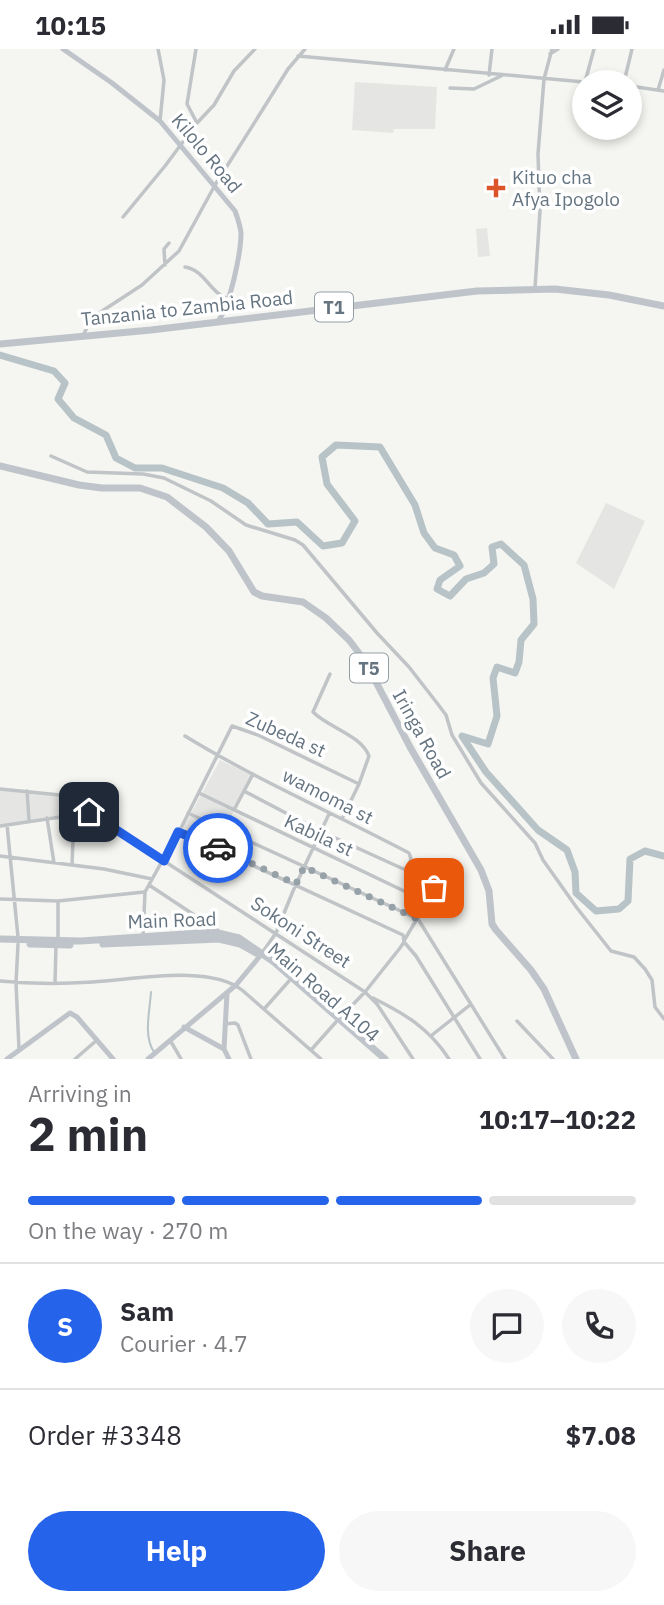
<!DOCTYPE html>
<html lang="en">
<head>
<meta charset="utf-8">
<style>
  body { margin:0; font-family:"IBM Plex Sans",sans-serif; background:#f7f7f7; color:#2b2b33; height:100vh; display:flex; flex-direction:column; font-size:26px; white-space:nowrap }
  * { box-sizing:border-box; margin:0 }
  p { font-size:23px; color:#7c7c81 }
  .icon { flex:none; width:38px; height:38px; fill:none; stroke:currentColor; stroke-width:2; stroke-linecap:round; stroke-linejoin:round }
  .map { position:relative; height:1010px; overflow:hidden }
  .details { display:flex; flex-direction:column; background:#fff; flex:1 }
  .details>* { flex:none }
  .tools { position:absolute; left:572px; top:21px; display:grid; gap:14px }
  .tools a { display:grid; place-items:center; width:70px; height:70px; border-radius:50%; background:#fff; box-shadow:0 4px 10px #0003; font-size:35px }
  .pin { position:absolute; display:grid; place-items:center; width:60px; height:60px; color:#fff; margin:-30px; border-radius:14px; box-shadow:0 4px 10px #0006 }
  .courier { position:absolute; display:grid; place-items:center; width:70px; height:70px; margin:-35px; border:5px solid #2563eb; border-radius:50%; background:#fff; color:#222; box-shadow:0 2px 9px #0007 }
  .head em { font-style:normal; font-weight:700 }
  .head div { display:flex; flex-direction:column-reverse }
  .head { display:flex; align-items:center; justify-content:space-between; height:119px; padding:0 28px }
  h1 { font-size:46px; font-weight:700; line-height:52px }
  .bar { display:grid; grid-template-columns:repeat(4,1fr); gap:10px 7px; align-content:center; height:84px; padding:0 28px }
  .bar i { height:9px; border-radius:5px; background:#e1e1e2 }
  .bar .selected { background:#2563eb }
  .bar p { grid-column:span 4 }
  .line { display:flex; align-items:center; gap:18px; padding:0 28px; border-top:2px solid #e1e1e2 }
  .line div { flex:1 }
  .round { display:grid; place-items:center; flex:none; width:74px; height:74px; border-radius:37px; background:#f7f7f7 }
  .button { display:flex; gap:14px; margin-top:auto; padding:14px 28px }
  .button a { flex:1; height:80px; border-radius:42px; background:#2563eb; color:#fff; font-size:28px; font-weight:700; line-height:80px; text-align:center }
  .button a+a { background:#f7f7f7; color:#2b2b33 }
  .status { display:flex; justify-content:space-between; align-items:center; height:49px; padding:0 35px; background:#fff; direction:ltr }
  .status svg { height:19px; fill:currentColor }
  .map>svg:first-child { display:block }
  .built { fill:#e5e6e4 }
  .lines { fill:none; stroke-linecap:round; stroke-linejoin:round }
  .stream { stroke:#b7c3c7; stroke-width:2 }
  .river { stroke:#b7c3c7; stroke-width:7 }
  .street { stroke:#c0c4c7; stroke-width:3.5 }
  .secondary { stroke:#bec4ca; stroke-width:5 }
  .highway { stroke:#bec4ca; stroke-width:7 }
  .done { stroke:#97a1a8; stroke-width:7; stroke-dasharray:0 12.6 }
  .route { stroke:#2563eb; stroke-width:9 }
  .poi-dot { fill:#dc5529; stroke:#fff; stroke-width:2.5 }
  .labels { text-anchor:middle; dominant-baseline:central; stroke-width:7; stroke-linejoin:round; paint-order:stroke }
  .shield { fill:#fff; stroke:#939ea7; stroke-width:2 }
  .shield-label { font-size:18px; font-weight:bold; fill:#657481 }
  .street-label { font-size:19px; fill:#657481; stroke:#fff }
  .poi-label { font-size:19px; fill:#657481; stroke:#fff; text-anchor:start }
</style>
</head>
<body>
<div class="status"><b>10:15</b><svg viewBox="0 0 49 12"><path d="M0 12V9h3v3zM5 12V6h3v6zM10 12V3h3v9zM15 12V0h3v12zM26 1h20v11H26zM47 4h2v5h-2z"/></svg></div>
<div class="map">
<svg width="664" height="1010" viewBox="0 0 664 1010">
  <rect width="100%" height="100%" fill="#f5f5f1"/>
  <!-- built -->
  <path class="built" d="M355,33L437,38L435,80H394L393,84L352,81Z
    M487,179L490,207L478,208L476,180Z
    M606,454L645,472L614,540L576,514Z
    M220,711L251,726L233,762L229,780L220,799L182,781Z
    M0,741L60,747L73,755V765L0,778Z"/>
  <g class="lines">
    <!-- stream -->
    <path class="stream" d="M151,943C150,961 143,987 154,1003"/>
    <!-- river -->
    <path class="river" d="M0,306L54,322L65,334L58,350L74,369L106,386L116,409L135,419H162L223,439L248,454L268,475L297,473L323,497L342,494L355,472L327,435L322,408L336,396L380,398L415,456L424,484L435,499L454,506L460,517L440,531L437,540L450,547L466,530L484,524L494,515L492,498L501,495L524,516L533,550L534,575L521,591L519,613L515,624L497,618L493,629L497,667L488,695L462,687L486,723L538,781L567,801L575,823L576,844L596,862L619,860L628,852L630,810L645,802L664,807"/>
    <!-- street -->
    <path class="street" d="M158,0L164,31L160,72
      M196,0L187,55L197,74
      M550,5L558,0
      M298,7L584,33
      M445,21L454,0
      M489,26L492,0
      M585,33L594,0
      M624,33L632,0
      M630,37L664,42
      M450,39L474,40L501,27
      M658,41L664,21
      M123,168L165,117L197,74L214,56L234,22L255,0
      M165,216L164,200L169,194
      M185,218C205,221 209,243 228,250
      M535,239L540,162L538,105L544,30L552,0
      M83,286L93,268L142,236L179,202L215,136L258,68L288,20L305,0
      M51,407L87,423L143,425L164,429L211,452L246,476L295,491L303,496L377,584L409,618L437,654L446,666L452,686L481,734L535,794L543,811L577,859L611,902L634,908L645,920L652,931L655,958L664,970
      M330,625L313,663C329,679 361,686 369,707L359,735L342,770
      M185,687C257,731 335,765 409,804L411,810L406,822
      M0,740L60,746L75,754L365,943L377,955L413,1010
      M27,742L29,771
      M244,742L320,782L432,833L434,836L433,843L405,890
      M199,744L427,853
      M234,761L253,725
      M188,764L418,870L505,1010
      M47,769L54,814
      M7,776L18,888
      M0,777L74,766L75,754
      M179,783L232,677L258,686L359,735
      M0,807L104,820L152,830
      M72,816L74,766
      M149,836L220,883
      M0,850L58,852L144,843
      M58,852V891
      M143,888L145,843L177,785L179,783L185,785L403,886L404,893L400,899L365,943L339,970
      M404,893L416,907L480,1010
      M18,895L16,934L19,1000
      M262,904L276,884L293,842L329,765
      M0,932C30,935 62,935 93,933C133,931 209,915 242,941L321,1010
      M55,934L56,896
      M373,949C405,965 429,979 449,1010
      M265,959L289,932
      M517,972L553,1010
      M225,975L235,974L238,976L251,1010
      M432,986L470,956
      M170,991L181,1010
      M311,1001L336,973
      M75,1010L97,991"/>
    <!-- secondary -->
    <path class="secondary" d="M63,0L112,34L160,72L235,162C238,170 240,176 241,184C241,204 230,257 218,272
      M184,978L224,1000L229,1010
      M224,1000L227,944
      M7,1010L70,964L77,968L113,1010
      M148,1010L236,936L260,907"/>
    <!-- highway -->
    <path class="highway" d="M0,295L151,281L477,242L555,240L609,246L664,257
      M0,417L79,436L102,439H140L167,448L206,478L229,502L254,543L262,547L303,553L326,569L349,591L365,612L410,698L481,821L489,842L492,875L496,881L531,921L544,940L576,1010
      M0,890L81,892L214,883L239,889L274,913L385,1010
      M30,895L70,896
      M103,895L219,890L240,895L256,904"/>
  </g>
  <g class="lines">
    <!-- done -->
    <path class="done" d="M218,799L296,835L304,818L418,870L434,839"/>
    <!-- route -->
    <path class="route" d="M89,763L164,812L178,783L218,799"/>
  </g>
  <!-- markers -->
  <path class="poi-dot" d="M492.5 128.5h7v7h7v7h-7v7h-7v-7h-7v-7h7z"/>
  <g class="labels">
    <!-- shield labels -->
    <g class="shield">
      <rect x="315" y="243.5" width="38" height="29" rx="5"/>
      <rect x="350" y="604.5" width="38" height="29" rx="5"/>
    </g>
    <g class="shield-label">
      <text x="334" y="258">T1</text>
      <text x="369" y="619">T5</text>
    </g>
    <!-- street labels -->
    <g class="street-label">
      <text transform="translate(207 104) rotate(50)">Kilolo Road</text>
      <text transform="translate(187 259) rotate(-6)">Tanzania to Zambia Road</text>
      <text transform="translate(286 685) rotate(24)">Zubeda st</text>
      <text transform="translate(422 685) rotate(61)">Iringa Road</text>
      <text transform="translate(328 747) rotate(27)">wamoma st</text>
      <text transform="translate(319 786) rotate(25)">Kabila st</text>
      <text transform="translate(172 871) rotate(-2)">Main Road</text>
      <text transform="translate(301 883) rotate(33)">Sokoni Street</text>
      <text transform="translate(324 943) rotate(41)">Main Road A104</text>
    </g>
    <!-- poi labels -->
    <g class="poi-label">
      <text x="512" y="128">Kituo cha<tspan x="512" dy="22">Afya Ipogolo</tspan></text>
    </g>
  </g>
</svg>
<div class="tools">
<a><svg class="icon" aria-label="layers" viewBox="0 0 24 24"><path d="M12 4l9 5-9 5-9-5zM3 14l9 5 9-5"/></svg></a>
</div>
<div class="pin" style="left:434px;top:839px;background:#ea580c"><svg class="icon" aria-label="bag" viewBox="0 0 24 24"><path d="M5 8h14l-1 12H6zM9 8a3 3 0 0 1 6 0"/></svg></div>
<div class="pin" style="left:89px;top:763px;background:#1f2937"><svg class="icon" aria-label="home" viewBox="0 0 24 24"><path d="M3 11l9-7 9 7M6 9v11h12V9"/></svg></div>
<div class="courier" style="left:218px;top:799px"><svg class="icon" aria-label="car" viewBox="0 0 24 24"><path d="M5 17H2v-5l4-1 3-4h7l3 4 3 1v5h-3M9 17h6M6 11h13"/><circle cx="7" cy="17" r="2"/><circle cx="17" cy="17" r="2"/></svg></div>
</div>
<section class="details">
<div class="head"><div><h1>2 min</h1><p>Arriving in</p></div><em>10:17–10:22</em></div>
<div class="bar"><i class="selected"></i><i class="selected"></i><i class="selected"></i><i></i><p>On the way · 270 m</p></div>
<div class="line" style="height:126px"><b class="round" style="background:#2563eb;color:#fff">S</b><div><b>Sam</b><p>Courier · 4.7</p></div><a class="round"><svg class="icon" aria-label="chat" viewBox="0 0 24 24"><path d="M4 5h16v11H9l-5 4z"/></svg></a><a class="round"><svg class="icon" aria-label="phone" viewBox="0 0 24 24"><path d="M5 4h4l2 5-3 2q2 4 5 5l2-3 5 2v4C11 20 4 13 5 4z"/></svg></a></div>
<div class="line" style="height:91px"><div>Order #3348</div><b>$7.08</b></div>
<div class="button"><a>Help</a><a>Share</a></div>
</section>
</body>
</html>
